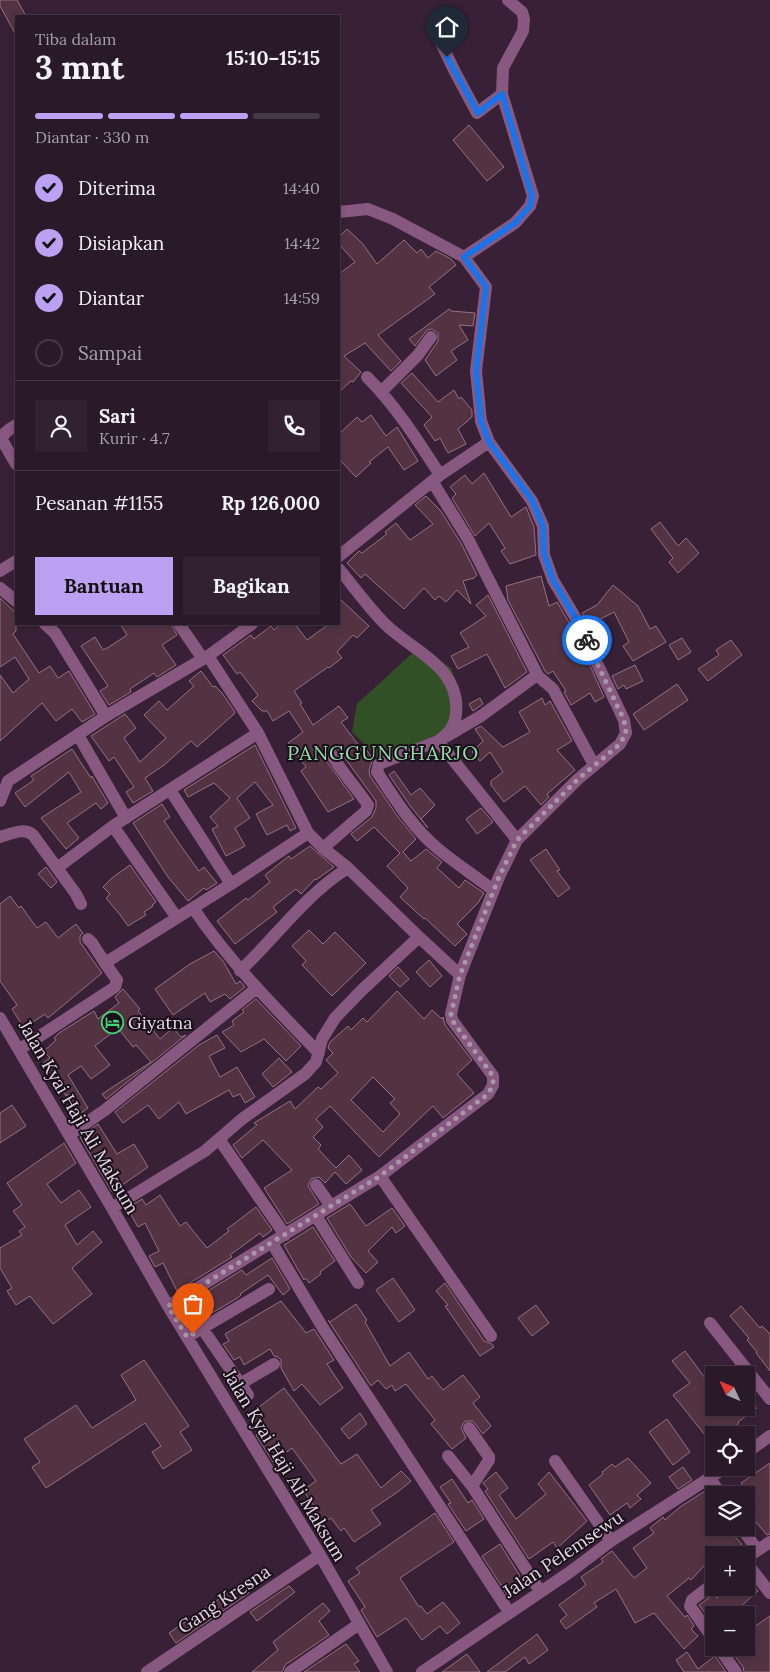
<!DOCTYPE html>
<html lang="id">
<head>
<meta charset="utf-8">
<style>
  body { margin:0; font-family:Lora,serif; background:#322231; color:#f1f3f6; height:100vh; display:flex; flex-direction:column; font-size:19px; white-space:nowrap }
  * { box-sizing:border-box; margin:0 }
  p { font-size:16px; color:#a5a0a8 }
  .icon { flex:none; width:28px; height:28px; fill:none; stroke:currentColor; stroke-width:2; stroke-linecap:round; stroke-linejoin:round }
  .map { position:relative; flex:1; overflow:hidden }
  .details { position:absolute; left:15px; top:15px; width:325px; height:610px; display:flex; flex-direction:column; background:#2a1929; border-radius:0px; box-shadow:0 2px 8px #0003,0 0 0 1px #463846 }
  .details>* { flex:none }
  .needle { width:32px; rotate:314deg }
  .buttons { position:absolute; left:705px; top:1366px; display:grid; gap:10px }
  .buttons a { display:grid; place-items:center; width:50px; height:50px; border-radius:0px; background:#2a1929; box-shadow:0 2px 8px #0003,0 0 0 1px #463846; font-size:25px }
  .pin { position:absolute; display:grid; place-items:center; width:42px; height:42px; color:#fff; margin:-51px -21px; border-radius:50% 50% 50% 0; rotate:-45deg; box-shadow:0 0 5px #0007 }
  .pin .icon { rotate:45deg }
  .courier { position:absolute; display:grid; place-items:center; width:50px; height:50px; margin:-25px; border:4px solid #1a73e8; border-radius:50%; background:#fff; color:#222; box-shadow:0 1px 6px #0007 }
  .summary em { font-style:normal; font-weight:800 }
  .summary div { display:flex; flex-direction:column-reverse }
  .summary { display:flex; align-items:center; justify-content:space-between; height:85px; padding:0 20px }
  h1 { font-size:32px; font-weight:800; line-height:38px }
  .bar { display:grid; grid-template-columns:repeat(4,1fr); gap:8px 5px; align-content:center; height:60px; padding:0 20px }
  .bar i { height:6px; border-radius:4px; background:#463846 }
  .bar .on { background:#bca0f2 }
  .bar p { grid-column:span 4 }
  .line { display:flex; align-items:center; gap:12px; padding:0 20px; border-top:1px solid #463846 }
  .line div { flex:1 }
  .round { display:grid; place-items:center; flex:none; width:52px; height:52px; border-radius:0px; background:#322231 }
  ol { padding:0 20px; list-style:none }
  li { display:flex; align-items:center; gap:15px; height:55px }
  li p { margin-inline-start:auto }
  li .icon { padding:5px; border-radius:50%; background:#bca0f2; color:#111; stroke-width:4 }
  li:last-child { color:#a5a0a8 }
  li i { width:28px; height:28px; border:2px solid #463846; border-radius:50% }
  .button { display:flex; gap:10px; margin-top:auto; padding:10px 20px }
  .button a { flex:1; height:58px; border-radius:0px; background:#bca0f2; color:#111; font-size:20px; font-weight:800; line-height:58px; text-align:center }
  .button a+a { background:#322231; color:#f1f3f6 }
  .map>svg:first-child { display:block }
  .green { fill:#325025 }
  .building { fill:#533342; stroke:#957181; fill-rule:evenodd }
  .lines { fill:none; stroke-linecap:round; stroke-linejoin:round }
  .minor { stroke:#885980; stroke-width:12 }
  .done { stroke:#a997a8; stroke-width:5; stroke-dasharray:0 9 }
  .route { stroke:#1a73e8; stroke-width:6 }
  .labels { text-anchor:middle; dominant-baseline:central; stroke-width:4; stroke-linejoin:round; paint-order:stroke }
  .poi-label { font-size:18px; fill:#e6d7e5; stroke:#190f19; text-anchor:start }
  .street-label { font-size:18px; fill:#e6d7e5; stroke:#190f19 }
  .quarter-label { font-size:20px; letter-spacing:1px; fill:#96dcaa; stroke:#190f19 }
</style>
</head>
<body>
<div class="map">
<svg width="770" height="1672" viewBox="0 0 770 1672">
  <rect width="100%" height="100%" fill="#382137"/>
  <!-- green -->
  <path class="green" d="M419,647L451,668L463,703L441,733L380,759L352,732L357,704Z"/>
  <!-- building -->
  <path class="building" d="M0,0H17L26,16H16V35L0,6Z
    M469,125L504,167L487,181L453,140Z
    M347,229L362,243L377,264L404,240L417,253L421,249L428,258L436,251L451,259L456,265L429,287L435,294L378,335L401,361L391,371L365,343L344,356L361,372L353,382L351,381L339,392V274L355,262L339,244V237Z
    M449,309L451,311L475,313L473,326L459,325L468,340L451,351L457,360L436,376L425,360L438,341V333L432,329L427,330L415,346L409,339Z
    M412,373L438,402L454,390L459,399L461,397L472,410V417L458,429L466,444L448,453L440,438L435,441L424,425L432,417L401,383Z
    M371,415L386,436L397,427L418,461L404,470L388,447L369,462L371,463L356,477L339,459V434L357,417L362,422Z
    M484,473L511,517L526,507L534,527L536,555L510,564L501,551L505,548L489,523L475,536L452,498L456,494L450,487L465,475L472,484Z
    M426,496L440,510L461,543L477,575L474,578L463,581L471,604L457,590L446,602L439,596L435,600L424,588L404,609L365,574L361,578L347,563L359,551L362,553L387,534L385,532L396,523L410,540L433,524L415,505Z
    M660,522L678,546L686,538L699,553L678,573L669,562L673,558L651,529Z
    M541,576L549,606L557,602L577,636L604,697L595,702L590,693L571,705L564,692L566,691L553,671L548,674L545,671L508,600L506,586Z
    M613,585L638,606L650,629L656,626L666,642L633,661L623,646L629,642L614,612L589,625L582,613L597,605Z
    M488,595L527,672L505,688L487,654L458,669L451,656L469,647L460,633L486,616L476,605Z
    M0,598L16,613V631L13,634L39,673L50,666L58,678L69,671L95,714L82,722L72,709L56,721L42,703L0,741V675L13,693L29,679L15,657L0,667Z
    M339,598L369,626L357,638L353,635L337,652L342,658L329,668L328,667L294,691L302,703L300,704L313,725L339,706L348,718L341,722L363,751L366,749L373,759L369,770L370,776L398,817L416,839L403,852L411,861L426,849L442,862L437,868L459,888L465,880L484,893L478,903L457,924L467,934L455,946L425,918L424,919L400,897L408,888L387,866L400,853L374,827L357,841L351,834L372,817L376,808V801L339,750L336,748H328L325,752V759L354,799L328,812L301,771L306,767L288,743L303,732L289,711L273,721L267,711H262L252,701L258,695L240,672L237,674L223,655L251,635L254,639L271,626L274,630L281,624H295L307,640L329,624H339Z
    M120,624H171L177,635L162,645L176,665L157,677L154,673L130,689L131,692L109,705L100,691L108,686L81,646L95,637L103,650L109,647L127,635Z
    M682,638L691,652L678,660L669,645Z
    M731,640L742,655L708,681L698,669L719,655L716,650Z
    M635,665L643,681L626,689L624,685L618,689L612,676Z
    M201,671L213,687L215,686L222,693L235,712L234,714L197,747L191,741L164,765L145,778L153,791L133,803L126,792L134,787L114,757L109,761L91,736L125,714L136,728L124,738L140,762L166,738L144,715L159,701L167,710L194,686L189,681Z
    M677,684L688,700L644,730L633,714Z
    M480,698L483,704L473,711L469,704Z
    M542,698L545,705L550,701L572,741L557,750L575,770L547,794L549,797L541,805L525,786L504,802L491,785V781L503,772L490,752L480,761L472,752L483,741L475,729L481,726L503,747L530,732L519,712Z
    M255,745L296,828L290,831L287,825L267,835L256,814L273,805L255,782L237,798L250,818L235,828L245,846L226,856L212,829L218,826L210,817L230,798L214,783L188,797L184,790Z
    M72,749L91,778L92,776L93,778L108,803L101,809L96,803L67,823L79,838L66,849L41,818L81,792L69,772L25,807L15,793L34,780L31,776Z
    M394,771L411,795L420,788L435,805L421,819L428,828L411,807L389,775Z
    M162,804L170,817L164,821L181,846L199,871L204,867L217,883L206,890L204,888L188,901L168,877L133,823Z
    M481,808L493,822L477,834L466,819Z
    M310,846L334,867L316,880L315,879L301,894L296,889L273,907L277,912L235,944L217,921L246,898L248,900L270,882L265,875L289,856L291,859Z
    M546,849L560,870L557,871L570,888L558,897L530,860Z
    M130,865L156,902L152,905L153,906L144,912L146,915L128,926L121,916L106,898L110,894L103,887L112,878Z
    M46,867L57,882L51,888L38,874Z
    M10,896L19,908L21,906L37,928L46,922L58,938L76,924L83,933L80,936V942L102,973L48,1018L45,1014L24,1028L12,1009L17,1005L0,981V904Z
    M309,930L323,944L335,932L366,963L332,996L302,965L306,961L292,946Z
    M214,951L223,961L236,984L240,981L245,987L230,999L225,994L210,1002L205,993L173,1015L155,989L190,964Z
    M429,960L442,976L430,987L416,972Z
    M398,967L409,979L400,987L389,976Z
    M123,989L140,1009L138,1011L160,1039L173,1028L181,1037L186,1035L106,1099L102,1094L151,1062L136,1045L133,1047L118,1028L95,1046L110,1065L91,1079L81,1066L68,1075L88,1108L81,1113L67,1094L66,1096L43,1063L50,1058L44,1051L56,1040L54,1038L59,1033L94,1011L98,1019L119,1003L115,997Z
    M397,991L424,1019L432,1010L442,1019L443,1017L445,1025L472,1060L457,1074L474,1093L443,1118L433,1106L379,1157L330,1106L316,1119L323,1127L313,1137L321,1145L318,1149L336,1168L349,1155L362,1170L346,1184L335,1172L325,1183L319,1177L311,1179L308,1186L319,1204L287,1224L264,1188L292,1170L263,1140L242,1158L233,1145L257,1125L254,1123L290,1101L295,1109L318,1087L321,1089L338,1073L326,1060L333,1053L328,1048L330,1042L348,1026L351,1030L363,1018L367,1022ZM373,1077L395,1099L390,1103L400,1114L383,1132L351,1100Z
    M256,999L301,1046L286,1061L264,1039L241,1052L222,1032L234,1025L232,1021L244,1012L242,1010Z
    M217,1035L225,1048L209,1056L220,1077L237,1067L255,1097L245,1103L240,1094L233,1097L229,1090L186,1114L179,1102L159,1119L148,1105L123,1123L115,1112L199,1045Z
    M279,1058L292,1072L273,1087L262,1074Z
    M12,1105L26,1126L0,1143V1113Z
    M98,1124L117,1154L134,1144L148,1167L112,1192L80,1137Z
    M64,1143L76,1163L47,1184L61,1203L79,1190L91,1207L65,1225L77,1245L93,1231L102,1242L72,1268L92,1294L53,1324L30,1296L16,1305L7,1291L12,1288L0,1268V1248L22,1235L19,1231L25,1227L13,1211L22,1205L7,1183Z
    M160,1195L180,1226L186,1222L207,1248L229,1231L227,1229L256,1207L272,1230L263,1237L260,1233L230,1255L232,1257L177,1291L163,1263L155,1267L149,1256L159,1251L145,1223L138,1227L127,1208L142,1199L146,1205Z
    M350,1204L366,1226L392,1208L405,1226L396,1233L392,1227L368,1251L378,1262L366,1273L351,1257L327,1218Z
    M313,1227L335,1261L320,1272L321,1274L309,1283L306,1278L304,1280L284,1245Z
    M272,1258L290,1289L283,1295L268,1275L240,1294L241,1295L236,1299L193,1324L189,1318L211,1300L206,1292L242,1270L246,1275Z
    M393,1278L415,1310L399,1322L376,1290Z
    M445,1283L484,1341L492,1344L494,1347L480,1356L445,1306L448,1305L436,1291Z
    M281,1301L306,1333L314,1329L334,1360L327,1364L343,1388L320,1405L302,1384L294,1391L281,1368V1360L278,1357L274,1356L270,1349L244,1365L240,1357L234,1360L223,1344L229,1341L225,1334Z
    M356,1304L367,1320L365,1322L390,1366L409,1352L428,1379L432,1376L443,1390L463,1375L480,1397L473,1403L491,1426L483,1434L473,1421H465L461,1428L466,1438L452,1449L431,1424L435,1420L406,1384L395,1391L392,1385L386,1389L378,1380L371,1386L328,1320L330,1322Z
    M536,1305L549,1323L532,1336L518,1318Z
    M741,1306L760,1328L762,1326L770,1334V1371L756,1353L757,1352L747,1340L749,1338L730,1316Z
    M685,1351L714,1390V1408H757L738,1422L739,1423L728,1432L725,1427L709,1440L673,1395L690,1383L672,1361Z
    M144,1360L189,1426L180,1432L192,1450L163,1469L152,1452L161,1446L145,1423L46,1488L32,1467L40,1462L24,1439L76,1405L92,1428L136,1400L121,1375Z
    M284,1388L341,1464L357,1454L381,1488L401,1471L411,1481L399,1491L371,1510L381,1524L354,1542L344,1528L341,1531L331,1518L317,1528L306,1512L314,1506L303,1490L316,1481L292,1448L273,1462L256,1435L259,1432L247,1416Z
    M360,1413L367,1424L349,1439L341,1429Z
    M667,1419L690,1452L673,1465L649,1432Z
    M628,1458L651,1483L637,1495L641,1499L630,1508L627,1503L610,1515L589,1485L603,1474L602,1472L612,1464L615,1467Z
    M770,1463V1534L767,1535L747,1512L756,1505L741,1483Z
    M683,1467L692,1480L678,1489L669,1477Z
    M496,1472L508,1488L499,1495L516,1519L546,1494L538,1484L549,1472L587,1521L557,1548L553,1542L529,1559L485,1491L488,1489L483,1483Z
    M452,1479L468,1503L472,1500L484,1519L466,1531L448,1504L451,1503L440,1487Z
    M705,1491L714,1500V1528H727L742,1544L729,1555H714V1575L704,1566L691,1580L689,1578L667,1596L685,1617L687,1615L694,1626L691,1629L698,1636L684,1649L654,1613L635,1623L616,1589L594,1603L597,1607L566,1629L560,1621L567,1615L559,1605L586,1585L581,1577L603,1562L601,1559L612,1551L634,1578L647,1568L633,1548L654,1533L650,1528L663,1517L665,1520L680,1507Z
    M435,1513L454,1542L400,1578L419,1607L421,1606L427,1614L443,1602L460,1623L447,1634L440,1626L422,1640L406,1618L377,1637L361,1610L365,1607L348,1581L360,1573L356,1568Z
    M500,1544L520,1576L518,1578L523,1586L508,1596L482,1556Z
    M746,1576L758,1591L738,1609L744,1615H711L710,1614L707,1616L699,1605L702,1603L713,1594L717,1598L730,1588H746Z
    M242,1583L249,1593L176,1643L169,1633Z
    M289,1586L295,1592L257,1621L250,1612Z
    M323,1603L330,1611L319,1621L329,1635L285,1665L282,1672H252L278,1650L273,1642Z
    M770,1616V1672H744L743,1667L729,1648H746V1618L754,1627Z
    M537,1634L548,1650L529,1664L525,1657L505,1672H487Z
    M346,1644L359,1661L354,1664L360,1672H304Z
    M687,1652L698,1669L715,1656L726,1672H684L676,1660Z
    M467,1654L480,1672H442Z"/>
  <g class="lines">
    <!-- minor -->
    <path class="minor" d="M440,41L455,72L477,113L502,94
      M339,212L368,209L393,219L464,257L486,287L476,371L481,421L489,442L532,501L543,526L544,555L553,580L584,632L594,657L624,720L626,733L620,744L578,779L517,840L499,877L460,975
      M464,257L515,223L530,206L533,196L502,94L503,68L523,31L524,19L522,12L508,0
      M382,391L418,355L431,337
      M16,425C10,429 3,432 2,440L16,464
      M440,475L489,442
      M432,481L468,539L538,676L553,689L594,765
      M339,556L440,475C418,441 396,406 367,377
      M339,569C354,587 369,608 386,625C414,652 461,667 456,714C455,726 448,735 438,741L517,840
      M0,571L16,561
      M0,588L16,601
      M45,624L55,633L106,716
      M179,624L203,659
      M208,656L252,624
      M78,735L126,818
      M447,736L481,716L537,675
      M438,741L379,764L377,772C395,799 412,827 437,848C455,863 475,876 493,890
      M170,790L231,884
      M0,801L8,781L106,716L208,656L258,733L308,833L323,848L348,868L419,937L460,975L451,1014L452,1020L493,1076V1085L488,1094L380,1176L168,1306
      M113,826L177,918
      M0,837C11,834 24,827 33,835L76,894L81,904
      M323,848L366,811L368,805C356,787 342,773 332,755
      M57,868L113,826L258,733
      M193,908C229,961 274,1007 319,1053
      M88,939L92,943L105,963
      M240,971C276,937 306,894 348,868
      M0,1018L112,1208L168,1306L320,1555L387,1672
      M20,1049L115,987L117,980L105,963L231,884L308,833
      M69,1135L105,1110L257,988
      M219,1139L285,1235
      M380,1176L491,1336
      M316,1185L331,1206
      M112,1208L205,1151L242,1119L305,1074L316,1062L322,1039L335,1018L362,990L419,937
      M316,1216L358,1283
      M272,1243L323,1328L509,1612
      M710,1323L770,1399
      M202,1328L248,1395
      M187,1337L269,1289
      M240,1384L274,1364
      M469,1428L489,1457V1460L472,1486
      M746,1453L770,1436
      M448,1456L472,1486L540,1591
      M555,1461L611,1541
      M710,1478L721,1495
      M742,1528L757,1550
      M746,1558L770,1542
      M746,1562L770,1593
      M714,1583L692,1600L690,1606L714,1640
      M719,1648L736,1672
      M147,1672L320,1555
      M290,1672L359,1624
      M422,1672L570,1572L611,1541L725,1468"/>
  </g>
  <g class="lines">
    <!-- done -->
    <path class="done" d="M193,1334L187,1337L168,1306L380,1176L488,1094L493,1085V1076L452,1020L451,1014L460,975L499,877L517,840L578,779L620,744L626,733L624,720L594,657L587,640"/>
    <!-- route -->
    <path class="route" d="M447,57L478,113L502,94L532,196L530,206L515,223L464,257L486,287L476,371L481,421L489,442L532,500L543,526L544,554L553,580L584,632L587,640"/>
  </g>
  <!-- icons -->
  <defs>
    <symbol id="hotel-ring" viewBox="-11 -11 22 22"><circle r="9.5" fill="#190f19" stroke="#40d77c" stroke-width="1.5"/><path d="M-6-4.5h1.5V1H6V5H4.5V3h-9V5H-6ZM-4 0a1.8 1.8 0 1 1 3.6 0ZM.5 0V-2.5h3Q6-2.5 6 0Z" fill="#40d77c"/></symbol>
  </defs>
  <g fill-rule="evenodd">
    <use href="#hotel-ring" x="100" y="1010" width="25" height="25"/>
  </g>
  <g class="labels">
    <!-- poi labels -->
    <g class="poi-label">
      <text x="128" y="1022">Giyatna</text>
    </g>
    <!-- street labels -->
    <g class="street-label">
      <text transform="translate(79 1117) rotate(60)">Jalan Kyai Haji Ali Maksum</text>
      <text transform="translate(285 1465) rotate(59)">Jalan Kyai Haji Ali Maksum</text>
      <text transform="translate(563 1554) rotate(-34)">Jalan Pelemsewu</text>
      <text transform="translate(224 1599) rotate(-34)">Gang Kresna</text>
    </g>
    <!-- quarter labels -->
    <g class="quarter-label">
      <text x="383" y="752">PANGGUNGHARJO</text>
    </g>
  </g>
</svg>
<div class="buttons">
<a><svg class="needle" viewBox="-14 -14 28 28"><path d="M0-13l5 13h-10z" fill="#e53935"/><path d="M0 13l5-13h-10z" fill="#a5a0a8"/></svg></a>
<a><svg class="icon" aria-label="locate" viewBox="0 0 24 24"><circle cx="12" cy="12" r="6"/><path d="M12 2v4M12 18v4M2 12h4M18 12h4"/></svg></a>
<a><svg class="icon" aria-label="layers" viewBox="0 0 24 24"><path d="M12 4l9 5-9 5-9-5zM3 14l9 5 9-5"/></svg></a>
<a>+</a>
<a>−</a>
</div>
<div class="pin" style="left:193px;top:1334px;background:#ea580c"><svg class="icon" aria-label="bag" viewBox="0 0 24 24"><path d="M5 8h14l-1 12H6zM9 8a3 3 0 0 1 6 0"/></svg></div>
<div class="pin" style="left:447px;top:57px;background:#1f2937"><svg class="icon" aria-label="home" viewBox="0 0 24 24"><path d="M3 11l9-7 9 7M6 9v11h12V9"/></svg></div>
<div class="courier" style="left:587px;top:640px"><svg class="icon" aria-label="bike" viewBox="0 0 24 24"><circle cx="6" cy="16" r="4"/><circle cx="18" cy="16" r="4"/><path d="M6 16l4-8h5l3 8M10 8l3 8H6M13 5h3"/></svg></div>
<section class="details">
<div class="summary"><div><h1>3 mnt</h1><p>Tiba dalam</p></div><em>15:10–15:15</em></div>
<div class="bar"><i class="on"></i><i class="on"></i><i class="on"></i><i></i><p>Diantar · 330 m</p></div>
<ol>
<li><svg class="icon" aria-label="check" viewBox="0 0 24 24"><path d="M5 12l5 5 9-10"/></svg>Diterima<p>14:40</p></li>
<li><svg class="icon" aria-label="check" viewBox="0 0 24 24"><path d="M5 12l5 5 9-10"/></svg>Disiapkan<p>14:42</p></li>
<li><svg class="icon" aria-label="check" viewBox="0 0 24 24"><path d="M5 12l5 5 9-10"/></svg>Diantar<p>14:59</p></li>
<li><i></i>Sampai</li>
</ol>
<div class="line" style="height:90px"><a class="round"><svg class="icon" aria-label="person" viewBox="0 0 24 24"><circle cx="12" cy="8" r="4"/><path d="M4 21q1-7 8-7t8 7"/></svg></a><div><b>Sari</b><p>Kurir · 4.7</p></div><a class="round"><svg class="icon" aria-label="phone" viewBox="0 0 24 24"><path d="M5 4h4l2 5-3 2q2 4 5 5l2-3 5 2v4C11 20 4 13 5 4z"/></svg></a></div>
<div class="line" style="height:65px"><div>Pesanan #1155</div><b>Rp 126,000</b></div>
<div class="button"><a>Bantuan</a><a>Bagikan</a></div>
</section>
</div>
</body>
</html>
